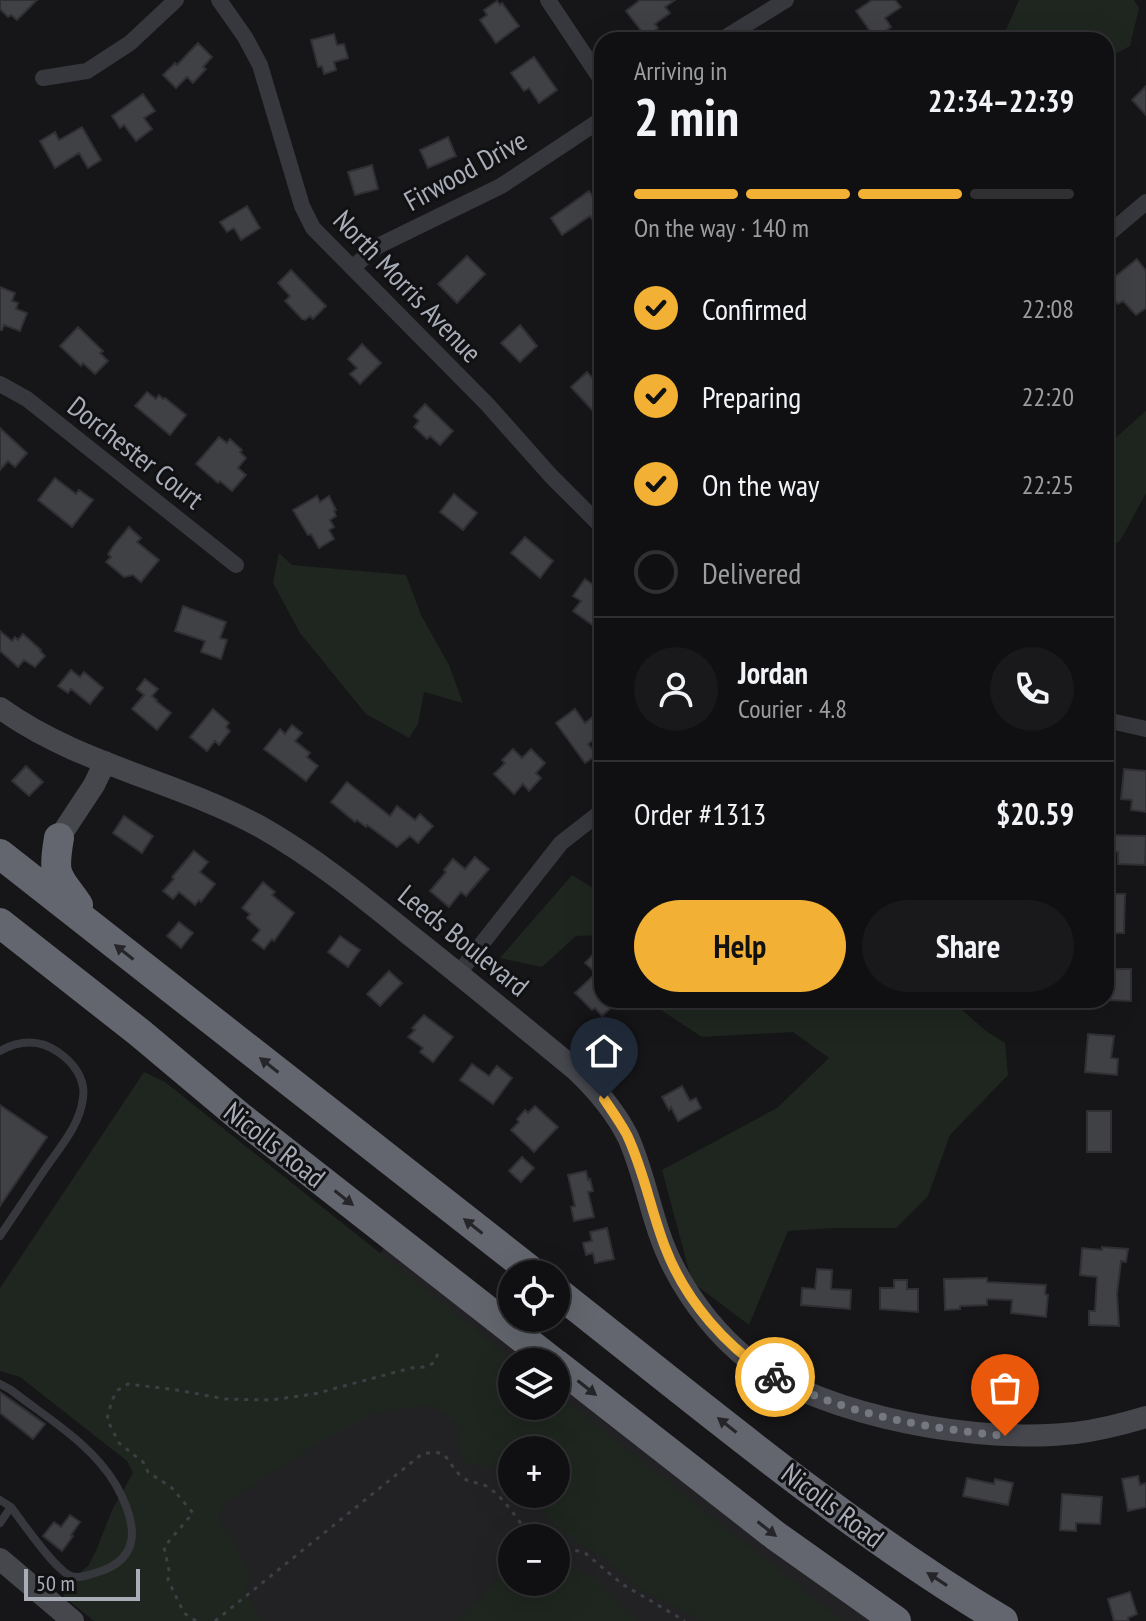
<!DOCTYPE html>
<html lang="en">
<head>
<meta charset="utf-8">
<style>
  body { margin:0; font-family:"PT Sans Narrow",sans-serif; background:#19191b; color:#f1f3f6; height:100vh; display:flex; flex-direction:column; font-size:30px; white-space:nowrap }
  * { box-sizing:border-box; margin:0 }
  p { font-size:26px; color:#9c9d9f }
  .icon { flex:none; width:44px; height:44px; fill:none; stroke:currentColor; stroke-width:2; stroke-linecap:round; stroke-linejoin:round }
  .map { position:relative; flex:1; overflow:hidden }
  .side { position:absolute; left:594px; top:32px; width:520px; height:976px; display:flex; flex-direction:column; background:#101012; border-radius:24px; box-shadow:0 8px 32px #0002,0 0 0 2px #303032 }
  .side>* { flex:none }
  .buttons { position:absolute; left:498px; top:1260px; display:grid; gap:16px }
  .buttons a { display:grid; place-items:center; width:72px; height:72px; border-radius:50%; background:#101012; box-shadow:0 8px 32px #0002,0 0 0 2px #303032; font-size:40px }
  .scale { position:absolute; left:24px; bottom:20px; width:116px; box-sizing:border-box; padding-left:8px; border:4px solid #a8adb8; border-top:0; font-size:22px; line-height:28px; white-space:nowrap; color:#a8adb8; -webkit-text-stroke:6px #111113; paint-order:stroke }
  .pin { position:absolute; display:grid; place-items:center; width:68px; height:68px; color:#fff; margin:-82px -34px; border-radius:50% 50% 50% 0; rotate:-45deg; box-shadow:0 0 8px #0007 }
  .pin .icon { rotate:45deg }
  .courier { position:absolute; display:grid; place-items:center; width:80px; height:80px; margin:-40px; border:6px solid #f2b134; border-radius:50%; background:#fff; color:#222; box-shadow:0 2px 10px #0007 }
  .summary em { font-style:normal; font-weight:600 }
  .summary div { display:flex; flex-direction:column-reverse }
  .summary { display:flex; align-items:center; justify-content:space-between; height:136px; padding:0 40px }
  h1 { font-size:52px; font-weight:600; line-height:60px }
  .bar { display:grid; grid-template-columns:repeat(4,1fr); gap:12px 8px; align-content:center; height:96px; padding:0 40px }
  .bar i { height:10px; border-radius:6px; background:#303032 }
  .bar .selected { background:#f2b134 }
  .bar p { grid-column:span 4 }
  .line { display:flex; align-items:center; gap:20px; padding:0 40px; border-top:2px solid #303032 }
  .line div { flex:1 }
  .round { display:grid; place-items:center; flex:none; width:84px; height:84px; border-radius:42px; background:#19191b }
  ol { padding:0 40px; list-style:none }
  li { display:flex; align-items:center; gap:24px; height:88px }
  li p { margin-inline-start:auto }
  li .icon { padding:8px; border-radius:50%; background:#f2b134; color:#111; stroke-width:4 }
  li:last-child { color:#9c9d9f }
  li i { width:44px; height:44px; border:4px solid #303032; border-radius:50% }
  .primary-button { display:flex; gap:16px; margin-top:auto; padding:16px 40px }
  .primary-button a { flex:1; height:92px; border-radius:48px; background:#f2b134; color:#111; font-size:32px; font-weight:600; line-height:92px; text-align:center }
  .primary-button a+a { background:#19191b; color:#f1f3f6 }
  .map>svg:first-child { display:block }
  .built { fill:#222225; fill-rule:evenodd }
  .green { fill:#1e261f }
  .building { fill:#404145; stroke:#303034; stroke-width:2 }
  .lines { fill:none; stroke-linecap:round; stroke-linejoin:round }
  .path { stroke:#3d3f44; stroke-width:3; stroke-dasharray:4 6; stroke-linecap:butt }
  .lane { stroke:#37383d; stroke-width:8 }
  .street { stroke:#37383d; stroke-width:16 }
  .secondary { stroke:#45474d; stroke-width:22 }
  .highway { stroke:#63666e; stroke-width:30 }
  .oneway { fill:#26262a }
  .done { stroke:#757880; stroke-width:8; stroke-dasharray:0 14.4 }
  .route { stroke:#f2b134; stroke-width:10 }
  .labels { text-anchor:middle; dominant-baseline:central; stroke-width:6; stroke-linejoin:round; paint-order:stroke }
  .street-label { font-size:28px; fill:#a8adb8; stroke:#111113 }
</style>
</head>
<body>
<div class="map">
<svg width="1146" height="1621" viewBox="0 0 1146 1621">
  <rect width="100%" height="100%" fill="#161618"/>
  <!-- built -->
  <path class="built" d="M393,1236L553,1362H512V1406H556V1364L896,1621H113L191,1507ZM512,1450H556V1494H512ZM512,1538H556V1582H512Z"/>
  <!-- green -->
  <path class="green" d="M1019,0H1134L1139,8L1130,46L1106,59V40H998L1003,37Z
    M1146,411V493L1120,541L1106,550V446Z
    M279,553L292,565L406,575L421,615L449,665L463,703L424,692L418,724L409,738L366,714L300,633L273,583Z
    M572,875L602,894V935L576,936L542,967L500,958Z
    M657,1000H951L986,1031L1005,1043L1008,1075L950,1135L928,1196L896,1228H832L788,1231L749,1325L692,1282L662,1170L777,1108L829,1058L793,1032L702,1037L661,1010Z
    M144,1072L165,1082L517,1362H512V1406H556V1393L843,1621H703L635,1586L609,1562L560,1531L544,1513L540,1494H556V1450H512V1468L467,1464L459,1448L457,1425L435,1406L397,1408L372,1415L319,1443L226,1502L218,1513L222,1526L233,1540L250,1578L246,1589L261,1621H94L63,1596L76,1576L88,1566L96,1551L112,1510L133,1473L127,1461L20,1377L0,1371V1288Z
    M556,1564L563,1572L577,1570L587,1577L593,1576L638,1621H456L499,1579L502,1582L512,1572V1582H556Z"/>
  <!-- building -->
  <path class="building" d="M0,0H37L17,20L11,15L8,17L0,9Z
    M640,0H675L665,7L670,13L655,24L658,28L646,37L626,11Z
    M872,0H895L901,7L885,18L891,27L875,38L856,11Z
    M497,1L500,5L502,3L519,26L496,43L480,20L487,15L484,10Z
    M334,34L337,45L344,44L348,58L334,62L336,70L324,74L322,66L318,67L311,40Z
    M198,43L212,57L203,67L206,69L193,83L187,77L176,88L163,75L175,63L177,65Z
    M534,57L557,90L539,103L529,88L524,91L511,73Z
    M1146,86V115L1132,100Z
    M143,94L155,111L144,118L152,129L136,141L124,125L120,128L112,116Z
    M82,127L101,160L88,168L79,153L55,168L40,141L55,132L59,140Z
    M448,137L456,156L428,168L420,150Z
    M372,165L378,189L355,195L348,172Z
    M589,191L602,210V233L590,216L562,235L551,218Z
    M247,206L260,228L241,240L234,228L227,232L220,222Z
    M467,256L485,274L457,303L438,284Z
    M1137,259L1146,271V308L1136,315L1123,301L1118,304L1106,289V284Z
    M291,270L326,306L313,319L310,316L305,320L302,319L285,301L290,296L278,283Z
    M0,287L15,293L12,301L18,303L16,309L27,313L20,331L4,325L2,330H0Z
    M520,325L537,346L520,362L501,343Z
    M78,327L103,351L100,353L108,361L95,374L83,363L81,366L60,346Z
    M362,344L381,363L360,384L350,374L357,368L348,359Z
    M587,372L597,383L595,385L602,392V421L571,387Z
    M147,392L156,399L159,395L163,399L165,398L186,415L170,435L135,406Z
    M425,404L453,431L440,445L430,436L427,439L414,427L419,421L414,416Z
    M0,428L27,453L15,467L8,461L0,470Z
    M219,437L227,443L230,439L242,450L240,452L246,458L238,468L246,475L232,491L220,481L218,483L196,464Z
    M55,478L76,494L79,490L93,500L72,527L38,500Z
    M454,494L477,513L463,530L440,512Z
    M317,496L320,502L329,496L336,510L334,511L336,516L330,520L334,527L329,530L334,539L319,548L311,534L308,535L293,510Z
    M129,527L141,538L137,542L159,560L141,582L133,575L124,577L106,562L111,557L108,554L114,545Z
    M525,537L553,561L540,578L511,553Z
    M585,579L602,591V632L573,611L581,601L573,596Z
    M183,606L226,622L220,638L227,640L221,659L201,652L205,641L175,631Z
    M0,631L12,641L15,637L18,640L23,634L41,650L40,651L45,656L35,667L24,660L18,667L0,651Z
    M71,670L80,677L84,672L103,688L90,704L71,689L68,693L58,686Z
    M145,679L158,689L152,696L157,700L156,701L171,713L157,730L132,709L144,695L137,689Z
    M213,709L229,723L226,727L230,731L219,745L215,741L207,751L190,737Z
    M575,709L585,723L595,715L602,724V734L588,744L597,755L585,763L556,723Z
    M292,725L302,733L295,741L310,753L307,757L318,766L306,781L264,749L280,729L285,734Z
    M513,749L522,758L531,749L545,763L536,773L541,778L529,791L523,784L514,794L494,774L505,763L502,760Z
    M26,766L43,782L29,796L12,781Z
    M1124,769L1146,771V812L1131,810L1132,800L1121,799Z
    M347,782L390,816L397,806L415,820L420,814L433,826L418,843L410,836L397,847L367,825L366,827L357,820L355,822L331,802Z
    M124,816L153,836L142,853L113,833Z
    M1109,835L1146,836L1145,865L1118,864V852H1108Z
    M194,851L208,862L200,872L215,884L201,902L199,900L195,905L179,892L173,899L163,891L174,879L172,877Z
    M475,857L489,869L466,896L461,892L449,907L430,891L446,872L444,870L453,859L465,869Z
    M263,882L275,892L272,895L294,913L274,941L272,939L264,949L252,940L260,930L247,918L250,914L242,908Z
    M1106,894H1125L1124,933H1106Z
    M179,922L193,933L181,948L167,936Z
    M340,936L360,950L348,967L328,952Z
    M602,945V1000H619L602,1016L595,1008L592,1010L575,993L596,973L585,963Z
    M1106,969H1131V1001L1106,1000Z
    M389,971L402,983L380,1006L367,994Z
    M424,1015L453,1037L433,1062L420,1052L423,1048L408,1037L415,1030L412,1028Z
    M1088,1034L1114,1036L1111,1058L1118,1059L1117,1075L1085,1072Z
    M472,1064L489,1076L497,1066L512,1078L493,1104L460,1080Z
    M682,1086L690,1101L696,1098L701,1108L678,1121L671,1107L669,1110L662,1097Z
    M0,1105L47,1137L0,1206Z
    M535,1106L558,1127L534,1152L511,1130L519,1122L517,1119L525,1110L528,1113Z
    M1087,1111H1111V1152H1087Z
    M522,1157L534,1168L521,1182L509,1171Z
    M586,1171L588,1180L590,1179L593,1191L588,1192L594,1217L574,1221L571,1207L575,1206L568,1175Z
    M607,1228L614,1259L595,1263L593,1253L586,1255L583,1243L592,1241L590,1232Z
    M1102,1247L1128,1249L1126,1262L1121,1261L1117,1294L1119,1326L1089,1325V1311H1095L1097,1277L1080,1275L1082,1248L1102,1250Z
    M817,1269L832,1270L831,1289L851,1290L850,1309L801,1305L802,1288L815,1289Z
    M987,1278V1282L1046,1285L1045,1294L1048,1295L1046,1317L1011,1313L1012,1300L987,1299V1305L960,1306V1309L945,1310L944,1279Z
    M894,1280H907V1289H918V1312L880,1309V1288H894Z
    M0,1392L45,1424L33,1439L0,1413Z
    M1138,1476L1140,1485L1146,1483V1507L1128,1511L1122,1479Z
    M967,1478L994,1484L995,1479L1013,1483L1008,1505L963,1496Z
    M1062,1494L1102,1497L1100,1524L1076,1523V1531L1060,1530Z
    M70,1515L80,1522L71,1535L73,1536L62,1551L43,1536L54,1522L61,1527Z
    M1130,1592L1137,1614L1128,1618L1129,1621H1114L1108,1599Z"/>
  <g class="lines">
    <!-- path -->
    <path class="path" d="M556,1545L585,1553L622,1584L685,1621
      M196,1621L184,1613L168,1580L169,1570L164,1547L193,1513L172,1488L148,1472L143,1462L119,1443L107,1419L112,1400L118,1390L128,1384L177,1390L225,1399L271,1400L314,1394L411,1368L424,1367L434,1363L438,1353
      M215,1621L422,1454C451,1448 444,1461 462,1477C469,1483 478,1482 486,1486C503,1496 517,1519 529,1534L536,1538"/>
    <!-- lane -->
    <path class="lane" d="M0,1051C19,1040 40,1039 58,1052C73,1062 86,1079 83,1098C80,1125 60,1147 45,1169C30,1191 15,1214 0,1236
      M0,1384L11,1390C47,1418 92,1444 116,1485C136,1521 145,1559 95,1573C88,1575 79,1579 71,1576C55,1570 23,1523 11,1507
      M0,1500L11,1507L0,1523"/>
    <!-- street -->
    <path class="street" d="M219,0L245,37L260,65L302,206L313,228L487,404L551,476L602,527
      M548,0L602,81
      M721,40L786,0
      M43,78L87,71L130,43L176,0
      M1106,236L1146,202
      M353,267L378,246L501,186L602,119
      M0,384L27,399L236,565
      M1106,720L1146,729
      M458,974L561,843L602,811"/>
    <!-- secondary -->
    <path class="secondary" d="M0,708C77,764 176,781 259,826C314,857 363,897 411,936C467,980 521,1025 576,1070C597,1090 615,1111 628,1137C647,1179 652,1227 674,1268C692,1303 719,1337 750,1361C827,1418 981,1444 1075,1433C1099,1430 1123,1424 1146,1417
      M59,838L94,785L105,762
      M0,1559L73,1621"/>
    <!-- highway -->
    <path class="highway" d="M59,838C52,878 57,875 78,905
      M0,854L535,1274
      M0,923L140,1033L239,1116L553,1362
      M556,1291C701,1405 844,1526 1003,1621
      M556,1364L776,1536L896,1621"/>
  </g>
  <!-- one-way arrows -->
  <defs><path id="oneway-solid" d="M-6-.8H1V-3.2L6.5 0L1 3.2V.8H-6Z" transform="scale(2)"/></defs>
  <g class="oneway">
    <use href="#oneway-solid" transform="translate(124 952) rotate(-142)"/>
    <use href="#oneway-solid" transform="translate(269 1065) rotate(-142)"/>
    <use href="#oneway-solid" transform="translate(344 1198) rotate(38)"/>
    <use href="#oneway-solid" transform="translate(473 1226) rotate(-142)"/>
    <use href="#oneway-solid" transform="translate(587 1388) rotate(38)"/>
    <use href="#oneway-solid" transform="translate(727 1425) rotate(-142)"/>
    <use href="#oneway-solid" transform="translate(767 1529) rotate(38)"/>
    <use href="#oneway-solid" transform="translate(937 1579) rotate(-147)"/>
  </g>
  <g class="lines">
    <!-- done -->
    <path class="done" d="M775,1377C845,1415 927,1428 1005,1436"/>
    <!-- route -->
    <path class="route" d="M604,1099C612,1111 620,1122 627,1135C644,1171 651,1211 665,1247C685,1300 727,1349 775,1377"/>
  </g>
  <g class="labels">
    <!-- street labels -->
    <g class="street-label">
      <text transform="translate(465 170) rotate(-29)">Firwood Drive</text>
      <text transform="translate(408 286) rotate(46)">North Morris Avenue</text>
      <text transform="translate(136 452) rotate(38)">Dorchester Court</text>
      <text transform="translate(464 940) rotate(39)">Leeds Boulevard</text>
      <text transform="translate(275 1144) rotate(38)">Nicolls Road</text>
      <text transform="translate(833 1505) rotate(37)">Nicolls Road</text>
    </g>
  </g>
</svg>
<div class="buttons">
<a><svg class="icon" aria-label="locate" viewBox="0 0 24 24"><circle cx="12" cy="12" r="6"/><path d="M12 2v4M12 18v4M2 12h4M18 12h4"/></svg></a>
<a><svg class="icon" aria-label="layers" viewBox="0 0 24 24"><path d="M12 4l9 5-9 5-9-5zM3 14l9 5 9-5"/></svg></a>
<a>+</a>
<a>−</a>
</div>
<div class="scale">50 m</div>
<div class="pin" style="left:1005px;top:1436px;background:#ea580c"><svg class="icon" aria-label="bag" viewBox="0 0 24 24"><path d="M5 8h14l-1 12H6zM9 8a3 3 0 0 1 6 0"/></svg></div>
<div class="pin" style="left:604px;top:1099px;background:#1f2937"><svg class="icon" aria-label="home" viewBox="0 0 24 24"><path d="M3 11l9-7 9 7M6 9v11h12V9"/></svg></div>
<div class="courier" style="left:775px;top:1377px"><svg class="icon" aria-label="bike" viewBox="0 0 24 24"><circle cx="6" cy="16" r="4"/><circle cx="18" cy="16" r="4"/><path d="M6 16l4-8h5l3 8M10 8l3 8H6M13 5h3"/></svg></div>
<section class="side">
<div class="summary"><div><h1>2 min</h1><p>Arriving in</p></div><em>22:34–22:39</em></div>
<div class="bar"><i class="selected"></i><i class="selected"></i><i class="selected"></i><i></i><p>On the way · 140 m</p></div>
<ol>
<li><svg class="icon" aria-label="check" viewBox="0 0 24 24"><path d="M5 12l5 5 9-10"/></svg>Confirmed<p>22:08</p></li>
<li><svg class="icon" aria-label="check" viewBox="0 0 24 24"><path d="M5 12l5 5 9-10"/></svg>Preparing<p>22:20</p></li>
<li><svg class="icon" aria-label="check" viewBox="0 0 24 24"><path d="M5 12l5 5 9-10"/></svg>On the way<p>22:25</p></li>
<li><i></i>Delivered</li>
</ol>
<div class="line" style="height:144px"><a class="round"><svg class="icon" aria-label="person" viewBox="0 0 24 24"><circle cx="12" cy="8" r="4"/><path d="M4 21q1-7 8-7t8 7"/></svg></a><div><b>Jordan</b><p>Courier · 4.8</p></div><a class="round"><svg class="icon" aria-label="phone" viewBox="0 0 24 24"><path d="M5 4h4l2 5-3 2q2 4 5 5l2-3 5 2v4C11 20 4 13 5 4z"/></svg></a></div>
<div class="line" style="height:104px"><div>Order #1313</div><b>$20.59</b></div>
<div class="primary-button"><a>Help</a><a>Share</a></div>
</section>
</div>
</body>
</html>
